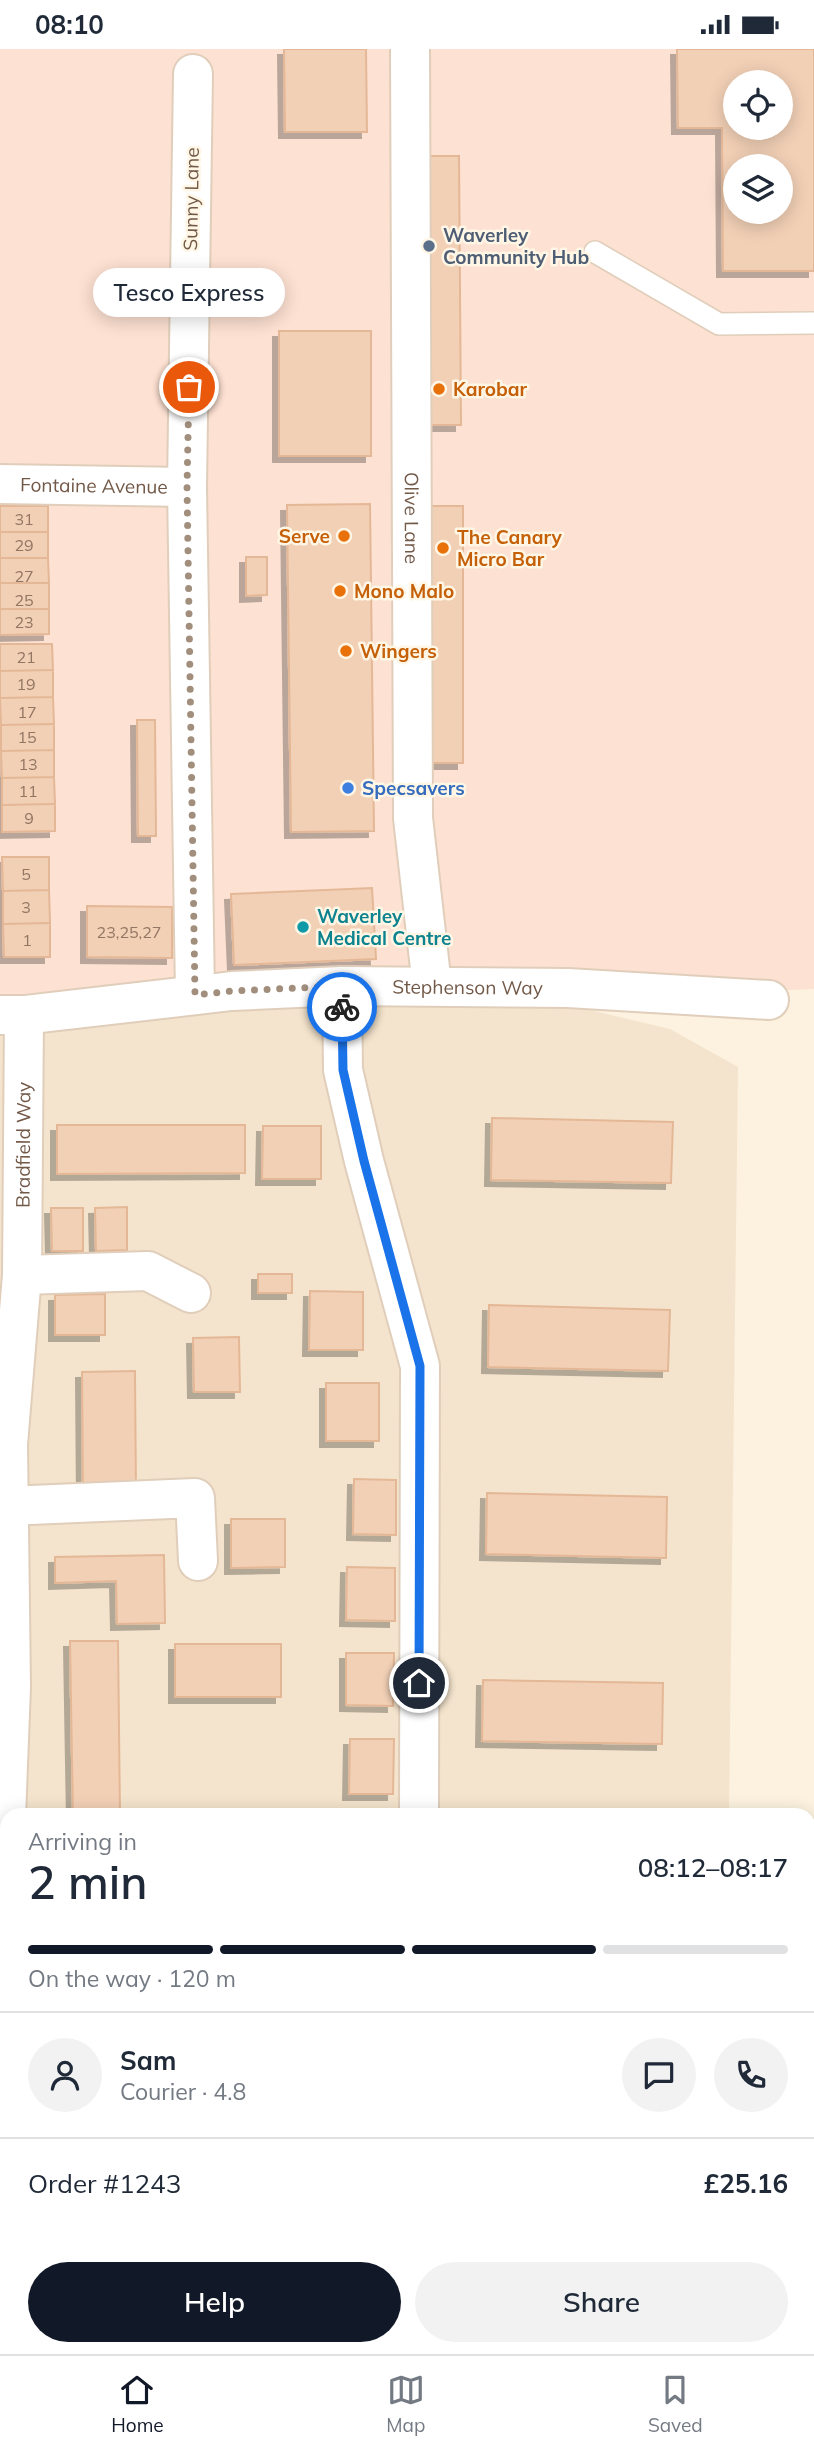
<!DOCTYPE html>
<html lang="en">
<head>
<meta charset="utf-8">
<style>
  body { margin:0; font-family:Mulish,sans-serif; background:#f2f2f3; color:#1f2937; height:100vh; display:flex; flex-direction:column; font-size:26px; white-space:nowrap }
  * { box-sizing:border-box; margin:0 }
  p { font-size:23px; color:#747a83 }
  .icon { flex:none; width:38px; height:38px; fill:none; stroke:currentColor; stroke-width:2; stroke-linecap:round; stroke-linejoin:round }
  .map { position:relative; flex:1; overflow:hidden }
  .sheet { position:absolute; left:0px; top:1759px; width:816px; height:548px; display:flex; flex-direction:column; background:#fff; border-radius:21px 21px 0 0; box-shadow:0 4px 18px #0003 }
  .sheet>* { flex:none }
  .buttons { position:absolute; left:723px; top:21px; display:grid; gap:14px }
  .buttons a { display:grid; place-items:center; width:70px; height:70px; border-radius:50%; background:#fff; box-shadow:0 4px 18px #0003; font-size:35px }
  .pin { position:absolute; display:grid; place-items:center; width:60px; height:60px; color:#fff; margin:-30px; border:4px solid #fff; border-radius:50%; box-shadow:0 2px 7px #0007 }
  .courier { position:absolute; display:grid; place-items:center; width:70px; height:70px; margin:-35px; border:5px solid #1a73e8; border-radius:50%; background:#fff; color:#222; box-shadow:0 2px 9px #0007 }
  .bubble { position:absolute; height:49px; border-radius:24px; background:#fff; box-shadow:0 4px 18px #0003; font-size:23px; font-weight:600; line-height:49px; text-align:center }
  .head em { font-style:normal; font-weight:600 }
  .head div { display:flex; flex-direction:column-reverse }
  .head { display:flex; align-items:center; justify-content:space-between; height:119px; padding:0 28px }
  h1 { font-size:46px; font-weight:600; line-height:52px }
  .bar { display:grid; grid-template-columns:repeat(4,1fr); gap:10px 7px; align-content:center; height:84px; padding:0 28px }
  .bar i { height:9px; border-radius:5px; background:#e0e1e3 }
  .bar .current { background:#111827 }
  .bar p { grid-column:span 4 }
  .line { display:flex; align-items:center; gap:18px; padding:0 28px; border-top:2px solid #e0e1e3 }
  .line div { flex:1 }
  .round { display:grid; place-items:center; flex:none; width:74px; height:74px; border-radius:37px; background:#f2f2f3 }
  .primary-button { display:flex; gap:14px; margin-top:auto; padding:14px 28px }
  .primary-button a { flex:1; height:80px; border-radius:42px; background:#111827; color:#fff; font-size:28px; font-weight:600; line-height:80px; text-align:center }
  .primary-button a+a { background:#f2f2f3; color:#1f2937 }
  .status { display:flex; justify-content:space-between; align-items:center; height:49px; padding:0 35px; background:#fff; direction:ltr }
  .status svg { height:19px; fill:currentColor }
  .dock { display:flex; justify-content:space-around; align-items:center; height:98px; border-top:2px solid #e0e1e3; background:#fff; font-size:19px; color:#747a83 }
  .dock a { display:grid; justify-items:center; gap:4px }
  .dock .current { color:#111827 }
  .map>svg:first-child { display:block }
  .residential { fill:#f4e4cd }
  .commercial { fill:#fde1d2; fill-rule:evenodd }
  .building { fill:#f2d0b6; stroke:#e4b897; stroke-width:2; fill-rule:evenodd; filter:url(#shadow) }
  .lines { fill:none; stroke-linecap:round; stroke-linejoin:round }
  .lane-casing { stroke:#e0cebb; stroke-width:24 }
  .street-casing { stroke:#e0cebb; stroke-width:42 }
  .lane { stroke:#fff; stroke-width:21 }
  .street { stroke:#fff; stroke-width:38 }
  .done { stroke:#a28e7c; stroke-width:7; stroke-dasharray:0 12.6 }
  .route { stroke:#1a73e8; stroke-width:9 }
  .service-dot { fill:#5c6f8a; stroke:#fff6e5; stroke-width:2.5 }
  .food-dot { fill:#e8710a; stroke:#fff6e5; stroke-width:2.5 }
  .shop-dot { fill:#3f7fe0; stroke:#fff6e5; stroke-width:2.5 }
  .culture-dot { fill:#0f9aa8; stroke:#fff6e5; stroke-width:2.5 }
  .labels { text-anchor:middle; dominant-baseline:central; stroke-width:5; stroke-linejoin:round; paint-order:stroke }
  .number-label { font-size:16px; fill:#927663 }
  .street-label { font-size:19px; fill:#725847; stroke:#fff6e5 }
  .service-label { font-size:19px; font-weight:bold; fill:#4e5e75; stroke:#fff6e5; text-anchor:start }
  .food-label { font-size:19px; font-weight:bold; fill:#c56008; stroke:#fff6e5; text-anchor:start }
  .shop-label { font-size:19px; font-weight:bold; fill:#366cbe; stroke:#fff6e5; text-anchor:start }
  .culture-label { font-size:19px; font-weight:bold; fill:#0d838f; stroke:#fff6e5; text-anchor:start }
</style>
</head>
<body>
<div class="status"><b>08:10</b><svg viewBox="0 0 49 12"><path d="M0 12V9h3v3zM5 12V6h3v6zM10 12V3h3v9zM15 12V0h3v12zM26 1h20v11H26zM47 4h2v5h-2z"/></svg></div>
<div class="map">
<svg width="814" height="2305" viewBox="0 0 814 2305">
  <defs>
    <filter id="shadow"><feDropShadow dx="-6" dy="6" stdDeviation="0" flood-color="#0004"/></filter>
  </defs>
  <rect width="100%" height="100%" fill="#fcf2df"/>
  <!-- residential -->
  <path class="residential" d="M417,920L670,980L738,1018L729,1766H7V2300H808L809,2126L814,2127V2305H0V927Z"/>
  <!-- commercial -->
  <path class="commercial" d="M0,0H814V940L0,971ZM735,33H780V79H735ZM735,117H780V163H735Z"/>
  <!-- building -->
  <path class="building" d="M284,0H366L367,83H285Z
    M677,0H814V222H723L722,79H678ZM735,33H780V79H735ZM735,117H780V163H735Z
    M420,107H459L461,376H421Z
    M279,282H371V407H279Z
    M370,455L374,782L291,783L287,456Z
    M0,457H48V483H0Z
    M426,457H463V714H426Z
    M0,483H48V509H0Z
    M246,508H267V546L246,547Z
    M0,509H48L49,534H0Z
    M0,534H49V560H0Z
    M0,560H49V585L0,586Z
    M0,595H52L53,621L0,622Z
    M53,621V648L0,649V622Z
    M53,648L54,675L1,676L0,649Z
    M137,671H155L156,787H138Z
    M54,675V701L1,702V676Z
    M54,701V728L2,729L1,702Z
    M54,728L55,755L2,756V729Z
    M55,755V782L2,783V756Z
    M2,808H49V841L3,842Z
    M372,839L376,910L234,916L231,845Z
    M49,841L50,874L3,875V842Z
    M87,857L172,858V909L87,908Z
    M50,874V908H4L3,875Z
    M492,1069L673,1073L671,1134L491,1131Z
    M57,1076H245V1124L57,1125Z
    M263,1077H321V1130H262Z
    M127,1158V1201L96,1202L95,1159Z
    M51,1159H83V1202H52Z
    M258,1225H292V1244H258Z
    M310,1242L363,1243V1301H309Z
    M105,1245V1286H55V1246Z
    M489,1256L670,1261L668,1322L488,1318Z
    M239,1288L240,1343H194L193,1289Z
    M135,1322L136,1447H83L82,1323Z
    M326,1334H379V1392H326Z
    M354,1430L396,1431V1486L353,1485Z
    M487,1444L667,1448L666,1509L486,1505Z
    M231,1470H285V1518L231,1519Z
    M164,1506L165,1574L117,1575L116,1532L55,1534V1508Z
    M347,1518L395,1519V1572L346,1571Z
    M70,1592H118L120,1766H73Z
    M175,1595H281V1648H175Z
    M346,1604H394L393,1657L346,1656Z
    M483,1631L663,1634L662,1695L482,1692Z
    M350,1690H394L393,1745H349Z
    M278,1763V1766H183V1764Z
    M52,2300H100V2305H52Z"/>
  <g class="lines">
    <defs>
      <path id="lane" d="M595,203L719,275L814,274"/>
      <g id="street">
        <path id="s1" d="M410,0L413,769L432,937"/>
        <path d="M193,25L187,438L195,946"/>
        <path id="s2" d="M0,435L187,438"/>
        <path d="M342,937L343,1021L364,1112L420,1317L419,1766"/>
        <path id="s3" d="M0,966H24L232,942L342,937L568,939L769,951"/>
        <path d="M22,1226L148,1222L191,1244"/>
        <path d="M7,1457L195,1449L198,1512"/>
        <path id="s4" d="M0,1925L11,1638L8,1395L22,1226L24,966"/>
        <path d="M0,2004L7,2007"/>
        <path d="M0,2061L7,2202"/>
        <path d="M12,2300V2305"/>
        <path d="M424,2300L425,2305"/>
      </g>
    </defs>
    <!-- lane casing -->
    <use href="#lane" class="lane-casing"/>
    <!-- street casing -->
    <use href="#street" class="street-casing"/>
    <!-- lane -->
    <use href="#lane" class="lane"/>
    <!-- street -->
    <use href="#street" class="street"/>
  </g>
  <g class="lines">
    <!-- done -->
    <path class="done" d="M189,338L187,438L195,946L232,942L342,937V958"/>
    <!-- route -->
    <path class="route" d="M342,958L343,1021L364,1112L420,1317L419,1634"/>
  </g>
  <!-- markers -->
  <circle class="service-dot" cx="429" cy="197" r="7"/>
  <g class="food-dot">
    <circle cx="439" cy="340" r="7"/>
    <circle cx="344" cy="487" r="7"/>
    <circle cx="443" cy="499" r="7"/>
    <circle cx="340" cy="542" r="7"/>
    <circle cx="346" cy="602" r="7"/>
  </g>
  <circle class="shop-dot" cx="348" cy="739" r="7"/>
  <circle class="culture-dot" cx="303" cy="878" r="7"/>
  <g class="labels">
    <!-- number labels -->
    <g class="number-label">
      <text x="24" y="470">31</text>
      <text x="24" y="496">29</text>
      <text x="24" y="527">27</text>
      <text x="24" y="551">25</text>
      <text x="24" y="573">23</text>
      <text x="26" y="608">21</text>
      <text x="26" y="635">19</text>
      <text x="27" y="663">17</text>
      <text x="27" y="688">15</text>
      <text x="28" y="715">13</text>
      <text x="28" y="742">11</text>
      <text x="29" y="769">9</text>
      <text x="26" y="825">5</text>
      <text x="26" y="858">3</text>
      <text x="129" y="883">23,25,27</text>
      <text x="27" y="891">1</text>
    </g>
    <!-- street labels -->
    <g class="street-label">
      <text transform="translate(191 150) rotate(-89)">Sunny Lane</text>
      <text stroke="none"><textPath href="#s2" startOffset="94">Fontaine Avenue</textPath></text>
      <text stroke="none"><textPath href="#s1" startOffset="469">Olive Lane</textPath></text>
      <text stroke="none"><textPath href="#s3" startOffset="469">Stephenson Way</textPath></text>
      <text stroke="none"><textPath href="#s4" startOffset="830">Bradfield Way</textPath></text>
    </g>
    <!-- service labels -->
    <g class="service-label">
      <text x="443" y="186">Waverley<tspan x="443" dy="22">Community Hub</tspan></text>
    </g>
    <!-- food labels -->
    <g class="food-label">
      <text x="453" y="340">Karobar</text>
      <text x="330" y="487" text-anchor="end">Serve</text>
      <text x="457" y="488">The Canary<tspan x="457" dy="22">Micro Bar</tspan></text>
      <text x="354" y="542">Mono Malo</text>
      <text x="360" y="602">Wingers</text>
    </g>
    <!-- shop labels -->
    <g class="shop-label">
      <text x="362" y="739">Specsavers</text>
    </g>
    <!-- culture labels -->
    <g class="culture-label">
      <text x="317" y="867">Waverley<tspan x="317" dy="22">Medical Centre</tspan></text>
    </g>
  </g>
</svg>
<div class="buttons">
<a><svg class="icon" aria-label="locate" viewBox="0 0 24 24"><circle cx="12" cy="12" r="6"/><path d="M12 2v4M12 18v4M2 12h4M18 12h4"/></svg></a>
<a><svg class="icon" aria-label="layers" viewBox="0 0 24 24"><path d="M12 4l9 5-9 5-9-5zM3 14l9 5 9-5"/></svg></a>
</div>
<div class="pin" style="left:189px;top:338px;background:#ea580c"><svg class="icon" aria-label="bag" viewBox="0 0 24 24"><path d="M5 8h14l-1 12H6zM9 8a3 3 0 0 1 6 0"/></svg></div>
<div class="pin" style="left:419px;top:1634px;background:#1f2937"><svg class="icon" aria-label="home" viewBox="0 0 24 24"><path d="M3 11l9-7 9 7M6 9v11h12V9"/></svg></div>
<div class="courier" style="left:342px;top:958px"><svg class="icon" aria-label="bike" viewBox="0 0 24 24"><circle cx="6" cy="16" r="4"/><circle cx="18" cy="16" r="4"/><path d="M6 16l4-8h5l3 8M10 8l3 8H6M13 5h3"/></svg></div>
<div class="bubble" style="left:93px;top:219px;width:192px">Tesco Express</div>
<section class="sheet">
<div class="head"><div><h1>2 min</h1><p>Arriving in</p></div><em>08:12–08:17</em></div>
<div class="bar"><i class="current"></i><i class="current"></i><i class="current"></i><i></i><p>On the way · 120 m</p></div>
<div class="line" style="height:126px"><a class="round"><svg class="icon" aria-label="person" viewBox="0 0 24 24"><circle cx="12" cy="8" r="4"/><path d="M4 21q1-7 8-7t8 7"/></svg></a><div><b>Sam</b><p>Courier · 4.8</p></div><a class="round"><svg class="icon" aria-label="chat" viewBox="0 0 24 24"><path d="M4 5h16v11H9l-5 4z"/></svg></a><a class="round"><svg class="icon" aria-label="phone" viewBox="0 0 24 24"><path d="M5 4h4l2 5-3 2q2 4 5 5l2-3 5 2v4C11 20 4 13 5 4z"/></svg></a></div>
<div class="line" style="height:91px"><div>Order #1243</div><b>£25.16</b></div>
<div class="primary-button"><a>Help</a><a>Share</a></div>
</section>
</div>
<nav class="dock">
<a class="current"><svg class="icon" aria-label="home" viewBox="0 0 24 24"><path d="M3 11l9-7 9 7M6 9v11h12V9"/></svg>Home</a>
<a><svg class="icon" aria-label="map" viewBox="0 0 24 24"><path d="M3 6l6-2 6 2 6-2v14l-6 2-6-2-6 2zM9 4v14M15 6v14"/></svg>Map</a>
<a><svg class="icon" aria-label="saved" viewBox="0 0 24 24"><path d="M7 4h10v16l-5-4-5 4z"/></svg>Saved</a>
</nav>
</body>
</html>
